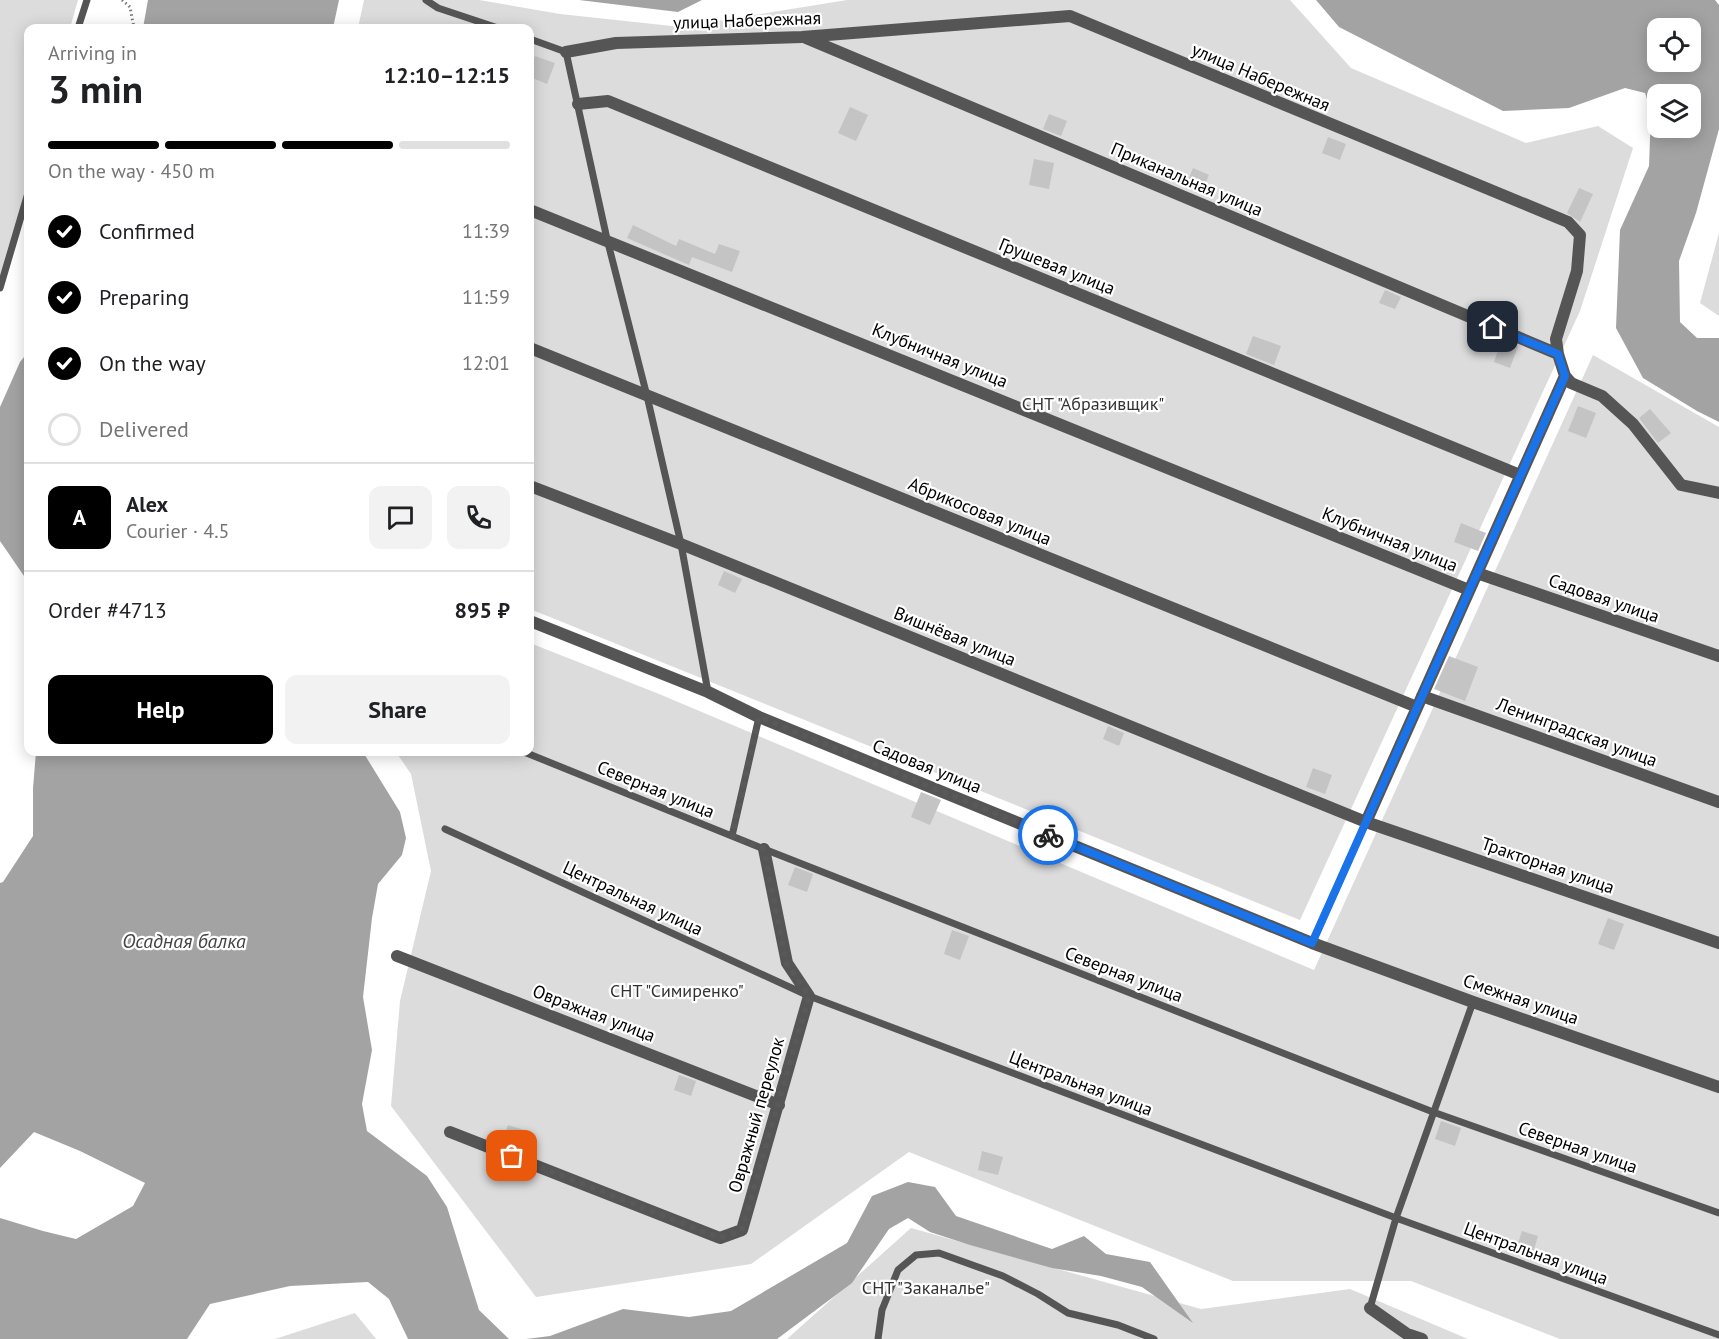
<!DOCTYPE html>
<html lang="en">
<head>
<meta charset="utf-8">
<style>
  body { margin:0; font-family:"PT Sans",sans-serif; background:#f2f2f2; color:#202124; height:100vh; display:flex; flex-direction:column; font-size:22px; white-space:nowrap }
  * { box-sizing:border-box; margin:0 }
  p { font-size:20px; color:#757577 }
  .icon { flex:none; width:33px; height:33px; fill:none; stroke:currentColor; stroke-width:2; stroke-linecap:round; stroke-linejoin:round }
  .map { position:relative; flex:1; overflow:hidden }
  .panel { position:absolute; left:24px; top:24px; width:510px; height:732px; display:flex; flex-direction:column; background:#fff; border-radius:12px; box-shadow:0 3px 15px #0003 }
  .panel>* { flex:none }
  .fabs { position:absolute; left:1647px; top:18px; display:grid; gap:12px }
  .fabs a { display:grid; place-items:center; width:54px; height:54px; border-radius:12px; background:#fff; box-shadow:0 3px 15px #0003; font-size:30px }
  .pin { position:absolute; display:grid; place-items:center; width:51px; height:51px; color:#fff; margin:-26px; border-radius:12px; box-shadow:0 3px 9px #0006 }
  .courier { position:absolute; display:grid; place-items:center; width:60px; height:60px; margin:-30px; border:4px solid #1a73e8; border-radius:50%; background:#fff; color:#222; box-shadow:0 2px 8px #0007 }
  .summary em { font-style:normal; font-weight:800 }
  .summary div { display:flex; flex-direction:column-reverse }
  .summary { display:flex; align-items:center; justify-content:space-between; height:102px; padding:0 24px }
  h1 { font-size:39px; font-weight:800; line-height:45px }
  .bar { display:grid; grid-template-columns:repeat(4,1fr); gap:9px 6px; align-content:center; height:72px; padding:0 24px }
  .bar i { height:8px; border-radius:4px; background:#e0e0e0 }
  .bar .selected { background:#000 }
  .bar p { grid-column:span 4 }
  .line { display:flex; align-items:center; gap:15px; padding:0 24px; border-top:2px solid #e0e0e0 }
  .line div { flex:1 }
  .round { display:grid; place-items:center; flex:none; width:63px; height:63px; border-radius:12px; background:#f2f2f2 }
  ol { padding:0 24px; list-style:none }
  li { display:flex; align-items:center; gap:18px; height:66px }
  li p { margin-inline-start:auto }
  li .icon { padding:6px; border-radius:50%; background:#000; color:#fff; stroke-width:4 }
  li:last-child { color:#757577 }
  li i { width:33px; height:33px; border:3px solid #e0e0e0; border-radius:50% }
  .action { display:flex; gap:12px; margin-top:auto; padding:12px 24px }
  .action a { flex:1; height:69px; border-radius:12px; background:#000; color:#fff; font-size:24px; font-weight:800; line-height:69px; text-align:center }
  .action a+a { background:#f2f2f2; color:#202124 }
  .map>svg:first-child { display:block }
  .green { fill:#dcdcdc }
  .water { fill:#a3a3a3; fill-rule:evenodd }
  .building { fill:#c4c4c4 }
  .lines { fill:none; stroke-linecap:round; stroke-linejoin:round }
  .path { stroke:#777; stroke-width:3; stroke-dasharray:1.5 3; stroke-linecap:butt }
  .service { stroke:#555; stroke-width:7 }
  .minor { stroke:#555; stroke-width:12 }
  .done { stroke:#595959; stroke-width:6; stroke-dasharray:0 10.8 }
  .route { stroke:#1a73e8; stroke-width:8 }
  .labels { text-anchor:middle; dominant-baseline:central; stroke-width:4.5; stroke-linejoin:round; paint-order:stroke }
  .street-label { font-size:18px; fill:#000; stroke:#fff }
  .park-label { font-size:18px; fill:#333; stroke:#fff }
  .water-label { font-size:20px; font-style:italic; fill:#444; stroke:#fff }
</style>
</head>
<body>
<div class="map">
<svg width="1719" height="1339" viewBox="0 0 1719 1339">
  <rect width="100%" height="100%" fill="#fff"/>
  <!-- green -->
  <path class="green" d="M0,0H78L70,28H28V182L0,288Z
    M364,0H479L560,14L681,27L847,0H1290L1351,68L1526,143L1598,126L1633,148L1580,311L1300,920L530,609V28H358Z
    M1719,233V316L1700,303Z
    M1593,355L1719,427V1339H1560L1411,1281H1233L909,1152L751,1264L536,1297L391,1106L400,1001L431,871L411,774L396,752H530V643L659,694L1314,970Z
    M911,1228L1201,1309L1350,1289L1468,1339H787Z
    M355,1313L376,1339H275Z"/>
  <!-- water -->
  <path class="water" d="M148,0H339L333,28H143Z
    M579,0H702L678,12Z
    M1316,0H1715L1719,5V129L1696,213L1679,261L1680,322L1697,338H1719V422L1697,411L1643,378L1616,328L1620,230L1649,166L1651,111L1645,93L1625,88L1569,108L1503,111L1339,27ZM1658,28H1690V62H1658ZM1658,94H1690V128H1658Z
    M28,352V601L24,576L0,541V407L20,362Z
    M36,752H363L400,812L406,838L402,855L378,884L372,918L363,997L372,1050L362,1104L367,1131L427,1176L447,1207L479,1310L509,1339H408L389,1299L368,1282L290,1286L210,1304L187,1339H0V1218L43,1231L76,1239L133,1206L145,1183L80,1151L34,1132L0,1168V883L3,882L33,836V788Z
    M908,1182L935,1187L956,1216L1052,1249L1084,1236L1106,1254L1150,1262L1193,1323L1142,1287L1101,1276L1052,1268L970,1245L930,1232L908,1218L889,1229L852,1283L777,1339H526L550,1336L623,1309L689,1317L731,1311L847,1243L872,1196Z"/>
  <!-- building -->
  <path class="building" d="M535,56L555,63L547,84L530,77V71Z
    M850,107L868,115L856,141L838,133Z
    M1049,114L1067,121L1061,136L1043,129Z
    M1328,137L1346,144L1340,160L1322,153Z
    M1034,159L1054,163L1049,189L1029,185Z
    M1193,168L1209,175L1201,194L1185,187Z
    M1579,188L1593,194L1580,222L1567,213Z
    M633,225L676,246L679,239L715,254L719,244L740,251L732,272L692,257L689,265L627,238Z
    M1385,290L1401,297L1395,309L1379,303Z
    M1253,336L1281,346L1274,365L1246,354Z
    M1502,339L1518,346L1510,368L1494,362Z
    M1578,406L1596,413L1586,438L1568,431Z
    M1650,409L1671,433L1658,443L1639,418Z
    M1461,523L1486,533L1478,551L1454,542Z
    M724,571L742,579L735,593L718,585Z
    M1449,656L1478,667L1465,701L1434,689Z
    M1108,726L1124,733L1119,746L1103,739Z
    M1313,768L1332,775L1325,794L1306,787Z
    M921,792L941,800L930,825L911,817Z
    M795,867L813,874L807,892L788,885Z
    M1608,918L1624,924L1614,950L1598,944Z
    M952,930L969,936L960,960L944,954Z
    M679,1075L696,1081L691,1096L674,1090Z
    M1441,1121L1461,1128L1455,1146L1435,1139Z
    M508,1125L524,1130L518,1147L502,1142Z
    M982,1151L1003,1157L998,1175L978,1170Z
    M1522,1231L1538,1236L1532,1256L1515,1252Z"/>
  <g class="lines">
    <!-- path -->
    <path class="path" d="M122,0L130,7L134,28"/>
    <!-- service -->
    <path class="service" d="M426,0L438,8L498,28
      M78,28L87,0
      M530,39L566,52L607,239L647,396L681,544L708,692
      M0,288L28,193
      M524,752L764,849L1433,1112L1719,1213
      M445,829L809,996L1396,1218L1719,1335
      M732,836L759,717
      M1312,943L1366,822
      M1370,1308L1396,1218L1473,1002
      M878,1339L882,1310L898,1270L916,1255L939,1253L1003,1276L1038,1294L1068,1313L1118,1325L1154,1339"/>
    <!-- minor -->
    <path class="minor" d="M806,38L1558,354
      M566,52L616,43L802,37L1070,16L1568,222L1580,235L1577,271L1556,339L1558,354L1565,376L1571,383L1602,396L1633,424L1681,485L1719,493
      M578,104L608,101L1520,475
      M530,210L1469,590
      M530,348L1417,707
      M530,486L681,544L1366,822L1719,943
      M1477,573L1719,656
      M530,621L708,692L759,717L1312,943L1473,1002L1719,1087
      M1422,696L1719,802
      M1366,822L1565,376
      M397,956L779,1105
      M450,1132L720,1238L742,1230L809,996L787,963L764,849
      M1370,1308L1407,1334L1422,1339"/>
  </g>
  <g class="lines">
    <!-- done -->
    <path class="done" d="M512,1156L720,1238L742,1230L809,996L786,963L764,849L732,836L759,717L1048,835"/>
    <!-- route -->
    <path class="route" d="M1048,835L1312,943L1565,376L1558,354L1493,327"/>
  </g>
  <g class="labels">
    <!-- street labels -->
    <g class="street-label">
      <text transform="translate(747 20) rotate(-2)">улица Набережная</text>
      <text transform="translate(1261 77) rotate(23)">улица Набережная</text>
      <text transform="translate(1187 179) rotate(23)">Приканальная улица</text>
      <text transform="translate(1057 266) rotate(22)">Грушевая улица</text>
      <text transform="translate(940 355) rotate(22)">Клубничная улица</text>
      <text transform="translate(980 511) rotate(22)">Абрикосовая улица</text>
      <text transform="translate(1390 539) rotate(22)">Клубничная улица</text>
      <text transform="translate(1604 598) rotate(19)">Садовая улица</text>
      <text transform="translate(955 636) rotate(22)">Вишнёвая улица</text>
      <text transform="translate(1577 732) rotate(20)">Ленинградская улица</text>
      <text transform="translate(927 766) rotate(22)">Садовая улица</text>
      <text transform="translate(656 789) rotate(22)">Северная улица</text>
      <text transform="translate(1548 865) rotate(19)">Тракторная улица</text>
      <text transform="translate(633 898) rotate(25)">Центральная улица</text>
      <text transform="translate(1124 974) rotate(21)">Северная улица</text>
      <text transform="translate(1521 999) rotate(19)">Смежная улица</text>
      <text transform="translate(594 1013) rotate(21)">Овражная улица</text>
      <text transform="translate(1081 1083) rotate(21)">Центральная улица</text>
      <text transform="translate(756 1115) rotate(-74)">Овражный переулок</text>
      <text transform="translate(1578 1147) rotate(19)">Северная улица</text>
      <text transform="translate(1536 1253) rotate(20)">Центральная улица</text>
    </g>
    <!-- park labels -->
    <g class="park-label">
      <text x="1093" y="403">СНТ "Абразивщик"</text>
      <text x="677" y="990">СНТ "Симиренко"</text>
      <text x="926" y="1287">СНТ "Заканалье"</text>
    </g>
    <!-- water labels -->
    <g class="water-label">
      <text x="184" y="941">Осадная балка</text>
    </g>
  </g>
</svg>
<div class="fabs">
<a><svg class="icon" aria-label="locate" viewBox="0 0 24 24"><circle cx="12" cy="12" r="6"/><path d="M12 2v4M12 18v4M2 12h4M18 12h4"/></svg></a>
<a><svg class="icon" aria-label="layers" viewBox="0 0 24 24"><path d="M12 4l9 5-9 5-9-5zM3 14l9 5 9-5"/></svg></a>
</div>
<div class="pin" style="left:512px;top:1156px;background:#ea580c"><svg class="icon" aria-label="bag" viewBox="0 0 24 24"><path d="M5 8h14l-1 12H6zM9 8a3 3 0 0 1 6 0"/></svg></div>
<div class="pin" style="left:1493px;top:327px;background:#1f2937"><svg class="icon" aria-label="home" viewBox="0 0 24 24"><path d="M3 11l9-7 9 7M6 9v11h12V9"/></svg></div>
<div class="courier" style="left:1048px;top:835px"><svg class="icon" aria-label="bike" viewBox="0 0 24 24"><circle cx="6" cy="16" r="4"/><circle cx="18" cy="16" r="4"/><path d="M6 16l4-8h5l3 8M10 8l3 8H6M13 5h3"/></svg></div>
<section class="panel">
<div class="summary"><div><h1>3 min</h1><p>Arriving in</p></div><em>12:10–12:15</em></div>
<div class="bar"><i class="selected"></i><i class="selected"></i><i class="selected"></i><i></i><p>On the way · 450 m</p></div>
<ol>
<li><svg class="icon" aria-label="check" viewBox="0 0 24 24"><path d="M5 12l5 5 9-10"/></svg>Confirmed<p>11:39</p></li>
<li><svg class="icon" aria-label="check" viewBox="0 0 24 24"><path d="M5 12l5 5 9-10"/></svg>Preparing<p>11:59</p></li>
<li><svg class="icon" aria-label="check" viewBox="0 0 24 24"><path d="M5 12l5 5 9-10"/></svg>On the way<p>12:01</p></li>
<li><i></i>Delivered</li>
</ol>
<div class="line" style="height:108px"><b class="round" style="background:#000;color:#fff">A</b><div><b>Alex</b><p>Courier · 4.5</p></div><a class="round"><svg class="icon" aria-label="chat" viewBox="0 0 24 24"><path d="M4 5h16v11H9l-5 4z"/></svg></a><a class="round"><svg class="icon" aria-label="phone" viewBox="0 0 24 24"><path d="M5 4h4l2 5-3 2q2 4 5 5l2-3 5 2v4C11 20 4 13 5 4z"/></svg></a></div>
<div class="line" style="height:78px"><div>Order #4713</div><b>895 ₽</b></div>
<div class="action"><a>Help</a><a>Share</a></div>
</section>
</div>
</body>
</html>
